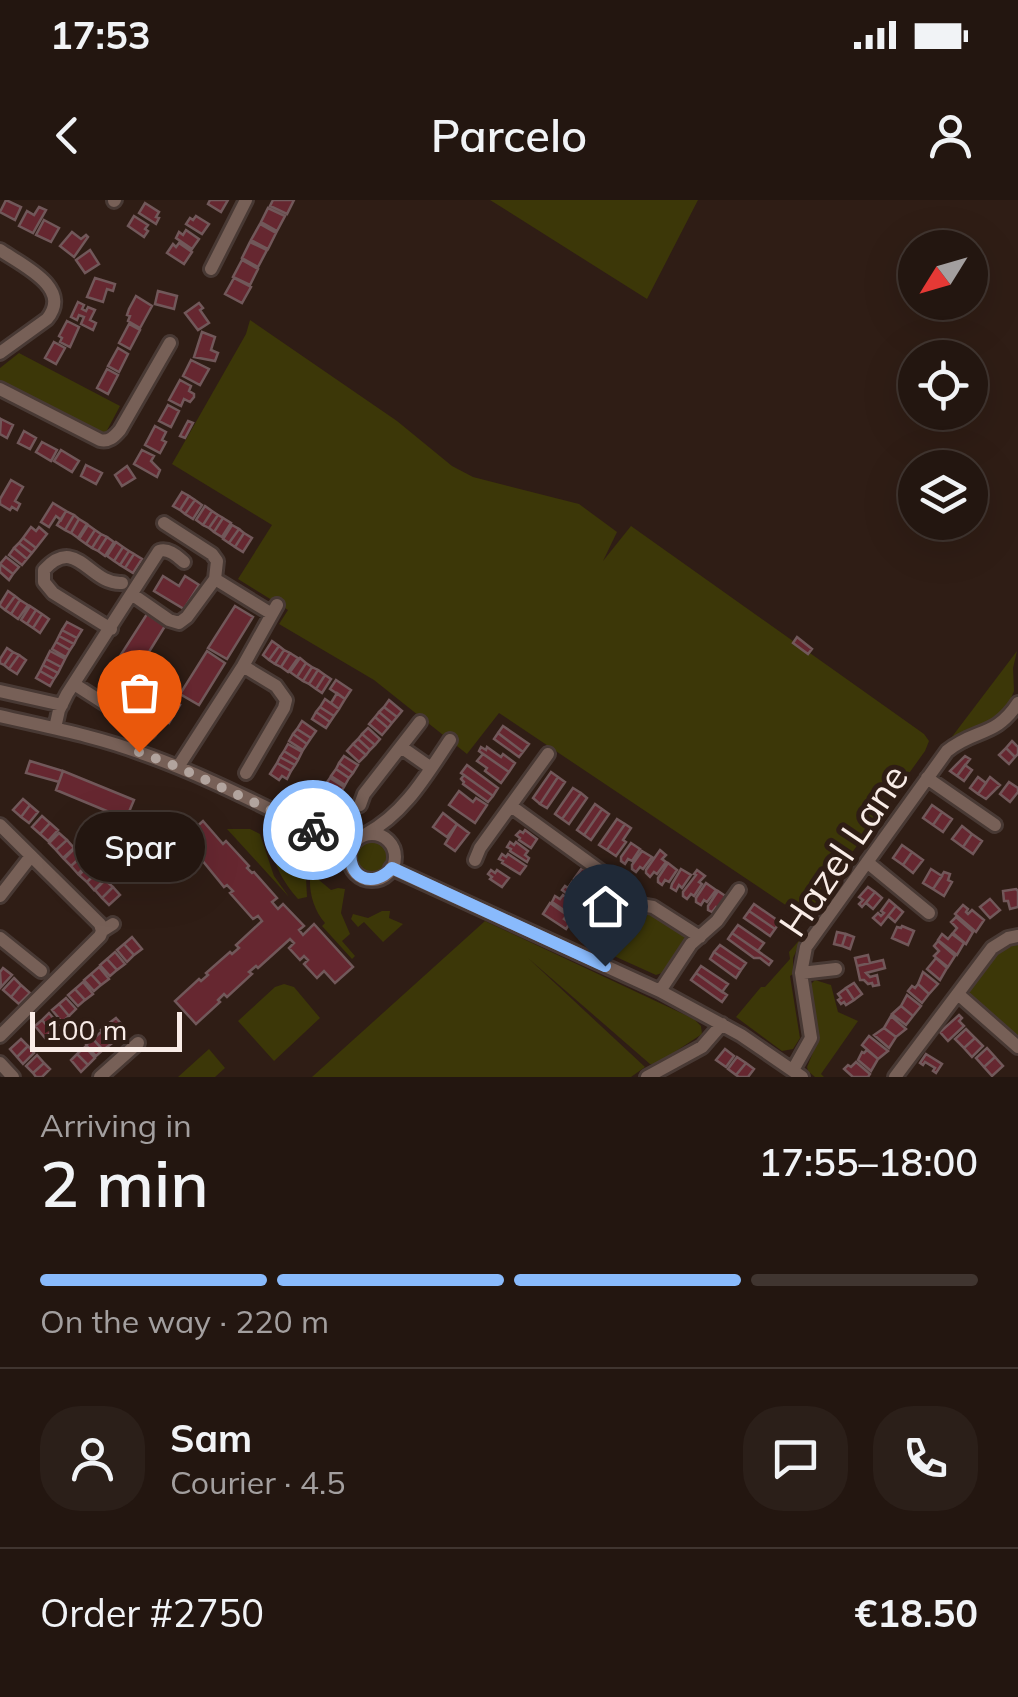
<!DOCTYPE html>
<html lang="en">
<head>
<meta charset="utf-8">
<style>
  body { margin:0; font-family:Mulish,sans-serif; background:#2b1f19; color:#f1f3f6; height:100vh; display:flex; flex-direction:column; font-size:38px; white-space:nowrap }
  * { box-sizing:border-box; margin:0 }
  p { font-size:32px; color:#a39f9f }
  .icon { flex:none; width:55px; height:55px; fill:none; stroke:currentColor; stroke-width:2; stroke-linecap:round; stroke-linejoin:round }
  .map { position:relative; height:877px; overflow:hidden }
  .panel { display:flex; flex-direction:column; background:#231610; flex:1 }
  .panel>* { flex:none }
  .needle { width:65px; rotate:233deg }
  .controls { position:absolute; left:898px; top:30px; display:grid; gap:20px }
  .controls a { display:grid; place-items:center; width:90px; height:90px; border-radius:50%; background:#231610; box-shadow:0 10px 40px #0002,0 0 0 2px #403530; font-size:50px }
  .scale { position:absolute; left:30px; bottom:25px; width:152px; box-sizing:border-box; padding-left:10px; border:5px solid #f9ece7; border-top:0; font-size:28px; line-height:35px; white-space:nowrap; color:#f9ece7; -webkit-text-stroke:8px #2f1d15; paint-order:stroke }
  .pin { position:absolute; display:grid; place-items:center; width:85px; height:85px; color:#fff; margin:-102px -42px; border-radius:50% 50% 50% 0; rotate:-45deg; box-shadow:0 0 10px #0007 }
  .pin .icon { rotate:45deg }
  .courier { position:absolute; display:grid; place-items:center; width:100px; height:100px; margin:-50px; border:8px solid #89bafc; border-radius:50%; background:#fff; color:#222; box-shadow:0 2px 12px #0007 }
  .bubble { position:absolute; height:70px; border-radius:35px; background:#231610; box-shadow:0 10px 40px #0002,0 0 0 2px #403530; font-size:32px; font-weight:600; line-height:70px; text-align:center }
  .summary em { font-style:normal; font-weight:600 }
  .summary div { display:flex; flex-direction:column-reverse }
  .summary { display:flex; align-items:center; justify-content:space-between; height:170px; padding:0 40px }
  h1 { font-size:65px; font-weight:600; line-height:75px }
  .bar { display:grid; grid-template-columns:repeat(4,1fr); gap:15px 10px; align-content:center; height:120px; padding:0 40px }
  .bar i { height:12px; border-radius:8px; background:#403530 }
  .bar .selected { background:#89bafc }
  .bar p { grid-column:span 4 }
  .line { display:flex; align-items:center; gap:25px; padding:0 40px; border-top:2px solid #403530 }
  .line div { flex:1 }
  .round { display:grid; place-items:center; flex:none; width:105px; height:105px; border-radius:40px; background:#2b1f19 }
  .status { display:flex; justify-content:space-between; align-items:center; height:70px; padding:0 50px; background:#231610; direction:ltr }
  .status svg { height:28px; fill:currentColor }
  header { display:flex; justify-content:space-between; align-items:center; height:130px; padding:0 40px; background:#231610; font-size:45px; font-weight:600 }
  .map>svg:first-child { display:block }
  .green { fill:#3c3708 }
  .building { fill:#662730; stroke:#71585a; stroke-width:2.5 }
  .lines { fill:none; stroke-linecap:round; stroke-linejoin:round }
  .minor-casing { stroke:#483934; stroke-width:18 }
  .minor { stroke:#776057; stroke-width:12 }
  .done { stroke:#b2a49e; stroke-width:10; stroke-dasharray:0 18 }
  .route { stroke:#89bafc; stroke-width:12 }
  .labels { text-anchor:middle; dominant-baseline:central; stroke-width:10; stroke-linejoin:round; paint-order:stroke }
  .street-label { font-size:38px; fill:#f9ece7; stroke:#2f1d15 }
</style>
</head>
<body>
<div class="status"><b>17:53</b><svg viewBox="0 0 49 12"><path d="M0 12V9h3v3zM5 12V6h3v6zM10 12V3h3v9zM15 12V0h3v12zM26 1h20v11H26zM47 4h2v5h-2z"/></svg></div>
<header><svg class="icon" aria-label="back" viewBox="0 0 24 24"><path d="M15 5l-7 7 7 7"/></svg>Parcelo<svg class="icon" aria-label="person" viewBox="0 0 24 24"><circle cx="12" cy="8" r="4"/><path d="M4 21q1-7 8-7t8 7"/></svg></header>
<div class="map">
<svg width="1018" height="877" viewBox="0 0 1018 877">
  <rect width="100%" height="100%" fill="#2f1d15"/>
  <!-- green -->
  <path class="green" d="M490,0H698L647,99Z
    M250,120L397,221L452,266L473,277L579,304L617,332L603,361L631,326L924,534L929,541L925,551L805,718L499,513L467,554L374,480L279,424L288,410L238,379L272,325L172,264L246,134Z
    M19,153L120,206L104,236L0,184V168Z
    M1017,451L1013,468L1014,491L1007,508L987,524L965,530V534L945,546Z
    M227,629H250L260,634L274,676L289,697Z
    M265,633L295,654L305,658L307,697L298,699C278,676 274,660 265,633Z
    M354 657a17 17 0 1 1 34 0a17 17 0 1 1-34 0Z
    M312,665L319,680L331,690L338,688L345,689L341,713L350,734L342,741L355,756L352,759L322,726L325,723C311,707 307,684 312,665Z
    M613,706L645,709L686,735L685,740L662,773L656,775L594,747L602,735L606,734L603,729L597,727L609,709Z
    M382,711H390L389,718L403,724L383,742L364,722L358,727L351,719L353,714L368,718Z
    M485,721L694,819L701,826L702,834L655,865L650,864L528,758L645,867L631,877H312Z
    M803,736L793,758V774L790,776L800,838L793,849L782,851L736,817L761,787H765L790,759L789,752Z
    M1018,741V842L966,792C982,769 989,748 1018,741Z
    M815,780L831,785L838,812L858,821L821,874L824,877H815L808,871L807,867L816,845L810,785Z
    M284,784L294,787L320,818L274,861L238,821L275,787Z
    M209,849L225,868L215,877H178Z"/>
  <!-- building -->
  <path class="building" d="M6,0L21,7L15,20L0,12Z
    M210,0H228L221,12L208,4Z
    M273,0H294L287,14L270,6Z
    M145,3L159,12L156,17L159,18L156,24L139,13Z
    M39,7L46,10L33,33L19,26L27,11L34,15Z
    M268,8L285,16L277,31L261,22Z
    M134,16L148,25L145,29L148,31L144,37L128,26Z
    M196,16L209,24L202,34L186,24L190,18L193,20Z
    M44,20L59,28L51,42L36,35Z
    M260,24L276,33L268,49L251,40Z
    M186,30L199,39L192,49L176,38L179,32L183,35Z
    M72,32L81,39L86,35L88,37L74,57L60,46Z
    M250,42L267,50L258,67L242,58Z
    M179,43L192,52L184,64L167,53L173,44L176,47Z
    M90,50L99,64L85,73L76,60Z
    M242,60L258,69L250,85L233,77Z
    M95,78L115,84L113,91L107,89L103,102L87,97Z
    M234,78L251,87L242,103L225,94Z
    M158,91L177,96L174,109L155,104Z
    M136,96L152,106L140,128L128,121L130,116L127,115L129,109Z
    M78,102L84,105L82,109L86,111L88,107L95,110L90,120L96,123L93,130L81,124L84,117L79,115L77,120L71,117Z
    M199,103L203,108L200,110L209,123L198,130L185,113Z
    M67,121L79,127L70,147L60,142L62,138L59,136Z
    M129,124L140,130L130,149L119,143Z
    M202,132L215,137L211,150L218,153L215,161L194,157Z
    M54,142L65,148L56,164L45,158Z
    M118,148L128,154L119,172L108,166Z
    M191,160L209,169L200,185L183,176Z
    M107,169L118,175L108,194L97,188Z
    M180,180L191,186L189,191L194,194V197L190,202L184,199L181,206L169,200Z
    M168,205L179,211L171,227L159,221Z
    M1,219L13,225L7,238L0,234Z
    M188,221L193,223L185,238L180,236Z
    M155,226L166,232L162,240L166,242L160,253L145,245Z
    M24,231L36,238L30,249L18,243Z
    M42,242L57,250L51,261L36,252Z
    M61,250L79,261L72,272L54,261Z
    M142,250L154,256L151,261L160,270L157,277L134,264Z
    M86,265L102,273L96,284L81,276Z
    M127,266L135,278L122,286L115,275Z
    M11,280L23,287L15,301L20,304L17,310L12,307L10,310L0,304V299Z
    M182,292L189,296L180,310L173,306Z
    M189,296L195,300L185,314L180,310Z
    M195,300L202,305L193,319L185,314Z
    M53,303L66,311L61,320L56,316L49,327L41,322Z
    M205,306L212,311L203,325L196,320Z
    M66,311L74,315L65,330L57,325Z
    M212,311L218,315L209,328L203,325Z
    M74,315L79,319L71,333L65,330Z
    M218,315L223,318L214,332L209,328Z
    M223,318L231,323L222,337L214,332Z
    M79,319L87,324L78,338L71,333Z
    M88,325L95,330L86,344L79,339Z
    M232,325L239,329L229,343L223,339Z
    M31,327L36,331L39,327L47,334L36,348L23,338Z
    M239,329L244,333L235,347L229,343Z
    M95,330L101,334L92,348L86,344Z
    M244,333L252,338L243,352L235,347Z
    M101,334L107,337L98,351L92,348Z
    M107,337L114,342L105,356L98,351Z
    M23,338L36,348L32,353L19,343Z
    M116,342L123,347L114,361L107,356Z
    M19,343L32,353L27,359L14,348Z
    M123,347L129,351L120,365L114,361Z
    M14,348L27,359L22,365L9,355Z
    M129,351L134,354L125,368L120,365Z
    M134,354L142,359L133,373L125,368Z
    M6,357L19,367L13,374L0,364Z
    M0,364L13,374L9,380L0,372Z
    M163,376L179,386L185,376L199,385L184,409L154,391Z
    M8,391L15,396L5,410L0,406V404Z
    M15,396L20,400L11,414L5,410Z
    M20,400L28,405L18,419L11,414Z
    M30,406L36,410L27,424L21,420Z
    M235,406L253,417L227,459L208,448Z
    M36,410L42,414L33,428L27,424Z
    M42,414L49,419L40,433L33,428Z
    M147,414L165,426L139,468L120,456Z
    M67,422L82,430L77,438L62,430Z
    M62,430L77,438L74,444L59,436Z
    M59,436L74,444L70,450L56,442Z
    M797,437L812,449L808,454L793,443Z
    M272,441L279,446L269,460L263,455Z
    M56,442L70,450L66,457L52,449Z
    M279,446L284,450L275,464L269,460Z
    M7,448L13,452L4,465L0,463V459Z
    M284,450L290,453L281,467L275,464Z
    M50,451L65,459L61,467L46,459Z
    M207,451L225,463L199,505L180,494Z
    M13,452L19,455L9,469L4,465Z
    M290,453L298,458L288,472L281,467Z
    M19,455L26,460L17,474L9,469Z
    M300,458L306,463L297,477L290,472Z
    M46,459L61,467L58,473L43,465Z
    M306,463L312,467L303,481L297,477Z
    M43,465L58,473L54,479L40,471Z
    M312,467L318,470L309,484L303,481Z
    M123,469L180,505L169,523L111,486Z
    M318,470L325,475L316,489L309,484Z
    M40,471L54,479L50,486L36,478Z
    M325,475L331,479L322,493L316,489Z
    M336,480L351,490L345,499L330,489Z
    M337,493L345,499L339,509L331,503Z
    M325,499L339,509L334,516L320,507Z
    M389,500L402,511L397,517L384,507Z
    M320,507L334,516L330,522L316,512Z
    M384,507L397,517L392,523L379,512Z
    M316,512L330,522L326,528L312,519Z
    M379,512L392,523L388,528L375,517Z
    M375,517L388,528L382,535L369,524Z
    M302,521L316,531L311,538L297,529Z
    M503,526L529,544L523,552L498,533Z
    M368,528L380,539L375,545L362,534Z
    M297,529L311,538L307,544L293,534Z
    M498,533L523,552L519,557L494,539Z
    M293,534L307,544L303,550L289,541Z
    M362,534L375,545L370,550L358,539Z
    M358,539L370,550L366,555L353,544Z
    M1012,541L1018,547V554L1015,557L1006,548Z
    M288,544L302,552L298,560L284,551Z
    M353,544L366,555L359,562L347,551Z
    M481,547L486,550L487,547L501,557L503,554L515,563L509,572L479,551Z
    M1006,548L1015,557L1009,564L999,555Z
    M284,551L298,560L295,565L280,557Z
    M483,554L509,572L501,583L485,571L487,568L477,561Z
    M344,556L358,565L353,573L339,563Z
    M965,556L970,559L957,576L950,571Z
    M280,557L295,565L291,571L277,563Z
    M30,561L63,571L59,582L26,573Z
    M277,563L291,571L287,579L282,576L279,580L270,574Z
    M339,563L353,573L349,578L336,569Z
    M467,565L498,588L493,596L461,573Z
    M965,565L972,570L964,581L957,576Z
    M336,569L349,578L345,585L331,576Z
    M63,571L134,600L126,619L56,590Z
    M551,572L558,577L540,604L533,598Z
    M464,575L493,596L488,602L463,584L464,582L461,579Z
    M558,577L565,582L547,608L540,604Z
    M978,577L986,583L978,594L970,588Z
    M990,577L1000,585L986,599L978,594Z
    M330,578L344,587L339,595L325,585Z
    M1009,582L1018,588V592L1010,602L1000,594Z
    M325,585L339,595L335,600L321,591Z
    M573,588L581,593L562,619L555,614Z
    M321,591L335,600L328,610L319,605L322,601L317,598Z
    M459,591L473,602L476,598L487,605L475,623L449,605Z
    M581,593L587,598L569,624L562,619Z
    M23,599L30,605L21,617L13,610Z
    M595,604L602,609L584,635L577,630Z
    M30,605L38,612L29,623L21,617Z
    M932,605L942,612L933,625L923,618Z
    M602,609L609,614L591,640L584,635Z
    M942,612L952,619L943,632L933,625Z
    M443,613L457,624L447,637L433,627Z
    M42,616L50,623L40,634L32,627Z
    M617,619L625,624L607,650L599,645Z
    M203,621L223,644L226,641L249,666L247,668L252,673L254,672L277,698L272,702L278,709L283,704L304,726L299,730L303,735L314,724L353,767L335,783L324,771L317,778L304,764L308,760L304,756L300,760L289,748L294,743L290,739L258,768L256,766L249,772L252,774L227,797L224,794L218,800L220,802L196,824L175,801L199,779L201,781L208,775L206,773L230,752L232,754L239,748L236,745L262,721L258,716L253,719L230,693L233,691L227,685L224,687L184,638Z
    M50,623L58,630L48,641L40,634Z
    M457,624L469,633L455,651L445,644Z
    M625,624L631,628L623,640L626,642L616,656L607,650Z
    M962,626L972,634L963,647L952,639Z
    M525,630L537,639L531,648L519,640L520,638L516,635L520,631L523,633Z
    M59,633L67,640L56,650L49,643Z
    M972,634L982,641L973,654L963,647Z
    M67,640L74,648L63,658L56,650Z
    M510,642L514,645L516,642L528,651L525,655L529,658L527,662L510,651L511,649L507,647Z
    M631,643L640,649L632,661L628,659L625,664L621,661V657Z
    M902,645L912,652L903,665L893,658Z
    M75,648L82,656L71,666L64,659Z
    M660,650L666,655L662,659L666,662L657,674L654,672L650,677L646,673V670Z
    M642,651L652,657L643,669L640,667L636,672L632,669V665Z
    M912,652L923,660L913,673L903,665Z
    M502,654L506,657L508,654L526,666L520,674L502,663L503,661L499,659Z
    M82,656L89,663L78,674L71,666Z
    M668,663L677,670L669,682L665,680L662,685L658,682V678Z
    M90,664L97,672L87,682L79,675Z
    M582,668L595,676L590,683L595,686L592,691L574,679Z
    M681,669L691,675L682,688L679,685L676,691L671,688L672,684Z
    M931,669L942,676L933,689L923,683Z
    M491,670L495,673L497,670L509,678L502,687L490,679L492,677L488,674Z
    M697,670L705,676L699,682L702,684L694,696L691,694L687,699L683,696V692L696,675L694,674Z
    M97,672L105,679L94,690L87,682Z
    M944,672L950,674L948,680L952,682L944,696L933,689Z
    M105,680L113,687L102,698L95,690Z
    M572,682L584,690L581,696L586,699L582,705L562,690L565,686L568,688Z
    M706,683L716,690L707,702L704,700L701,705L696,702V698Z
    M113,687L120,695L109,705L102,698Z
    M868,687L875,692L862,707L859,704L863,700L859,697Z
    M1016,689L1018,691V707L1010,709L1008,701H1004L1003,691Z
    M718,691L727,697L719,710L716,707L712,712L708,710V706Z
    M875,692L882,698L873,709L866,703Z
    M563,695L575,704L573,708L578,711L574,717L552,702L555,696L560,699Z
    M990,699L1000,710L990,718L980,707Z
    M889,700L896,706L881,725L873,718L878,713L881,716L884,713L881,711Z
    M550,703L567,715L564,719L570,723L566,729L543,714Z
    M754,704L780,722L775,729L749,711Z
    M963,705L968,709L966,712L968,714L972,710L984,720L976,732L955,714Z
    M896,706L903,712L895,722L888,716Z
    M749,711L775,729L770,736L744,718Z
    M956,717L973,732L966,744L953,733L957,728L951,722Z
    M738,725L764,743L758,751L732,733Z
    M902,726L914,731L908,745L892,738L897,727L901,728Z
    M837,732L846,734L842,746L834,744Z
    M732,733L772,761L769,765L760,758H754L728,739Z
    M846,734L854,737L850,749L842,746Z
    M942,734L948,739L952,734L964,743L957,755L938,740Z
    M132,737L142,749L134,755L124,744Z
    M938,741L955,756L948,767L934,756L939,751L934,746Z
    M124,744L134,755L127,762L117,750Z
    M720,745L746,763L741,770L714,752Z
    M115,752L125,764L117,770L107,759Z
    M714,752L741,770L736,778L710,759Z
    M868,755L870,763L857,766L855,758Z
    M936,758L947,768L940,780L927,769Z
    M107,759L117,770L110,776L100,765Z
    M883,760L885,768L866,773L870,777L877,775L879,785L873,786L872,783L868,784L864,780H860L857,766Z
    M701,766L728,784L722,792L696,773Z
    M99,767L109,779L101,785L91,774Z
    M3,768L12,775L1,787L0,772Z
    M923,772L938,784L929,794L918,784Z
    M696,773L727,795L722,802L691,780Z
    M91,774L101,785L94,791L84,780Z
    M14,778L21,785L11,797L3,790Z
    M83,782L93,794L85,800L75,789Z
    M854,783L862,794L854,800L846,788Z
    M918,784L929,794L922,803L908,791L912,786L915,788Z
    M21,785L30,793L19,804L11,797Z
    M846,788L854,800L846,805L844,802L841,804L838,800L841,798L838,794Z
    M75,789L85,800L78,806L68,795Z
    M907,795L921,806L913,816L901,806Z
    M66,798L76,809L69,816L59,804Z
    M59,804L69,816L62,822L52,810Z
    M901,806L913,816L906,825L892,814Z
    M49,813L59,825L52,831L42,820Z
    M959,815L962,818L959,821L964,826L948,841L940,832Z
    M891,816L906,829L896,837L884,828Z
    M116,818L126,829L118,836L108,824Z
    M42,820L52,831L45,838L35,826Z
    M108,824L118,836L111,842L101,830Z
    M884,828L896,837L889,848L874,835Z
    M966,829L975,838L964,848L955,839Z
    M101,832L111,844L103,850L93,839Z
    M869,836L888,851L878,859L862,845Z
    M975,838L983,846L972,857L964,848Z
    M21,839L28,846L17,857L10,849Z
    M93,839L103,850L96,856L86,845Z
    M28,846L34,853L23,864L17,857Z
    M85,847L95,858L88,865L77,854Z
    M987,848L995,857L984,867L976,858Z
    M725,849L734,856L726,867L716,860Z
    M867,850L878,859L871,871L858,860L862,852L864,853Z
    M77,854L88,865L81,872L71,860Z
    M926,854L942,864L936,873L933,871L935,868L925,862L923,865L920,863Z
    M37,855L44,863L33,873L26,866Z
    M737,857L746,863L736,875L728,869Z
    M995,857L1003,866L992,876L984,867Z
    M856,862L870,874L868,877H853L844,869L848,865L851,867Z
    M44,863L50,869L42,877H36L33,873Z
    M746,863L754,869L748,877H739L736,875Z"/>
  <g class="lines">
    <defs>
      <path id="minor" d="M114,1L115,0
        M0,50C22,65 73,88 47,119L0,153
        M211,69L246,0
        M0,189L100,240C109,242 114,237 120,230L170,143
        M215,379L272,414
        M133,395L169,420L179,423L187,417L215,379L217,361L212,354L164,323
        M111,429L53,393L44,382V370C77,334 89,385 122,383
        M243,466L276,486L286,500L284,508L246,573
        M74,484L149,532
        M0,491L62,505
        M0,516C47,527 96,536 141,553C213,578 281,616 351,648
        M55,528L59,510L67,494L159,351C169,348 177,356 184,362
        M401,547L431,568
        M178,567L243,466L277,405
        M927,578L995,625
        M360,605L364,594L420,522
        M511,606L602,672L608,679L615,697L630,703L653,707L700,737
        M0,625L100,724L102,731
        M366,634C404,614 426,576 450,540
        M349 657a23 23 0 1 1 46 0a23 23 0 1 1-46 0Z
        M475,660L480,648L548,554
        M867,662L929,713
        M391,668L660,791L741,835L802,877
        M0,696L31,656
        M586,735L600,711L615,697
        M0,738L41,771
        M801,773L836,769
        M660,791L691,744L717,721L739,690
        M958,794L1018,847
        M0,836L100,736L102,731L113,724
        M0,863L13,877
        M793,870L811,838L801,773L806,747L947,551C975,528 995,538 1018,503
        M100,877L138,843
        M647,877L702,847L722,824
        M895,877L992,748L1008,738L1018,736"/>
    </defs>
    <!-- minor casing -->
    <use href="#minor" class="minor-casing"/>
    <!-- minor -->
    <use href="#minor" class="minor"/>
  </g>
  <g class="lines">
    <!-- done -->
    <path class="done" d="M139,552L178,567L313,630"/>
    <!-- route -->
    <path class="route" d="M313,630L351,648C346,677 372,690 392,668L605,766"/>
  </g>
  <g class="labels">
    <!-- street labels -->
    <g class="street-label">
      <text transform="translate(843 650) rotate(-56)">Hazel Lane</text>
    </g>
  </g>
</svg>
<div class="controls">
<a><svg class="needle" viewBox="-14 -14 28 28"><path d="M0-13l5 13h-10z" fill="#e53935"/><path d="M0 13l5-13h-10z" fill="#a39f9f"/></svg></a>
<a><svg class="icon" aria-label="locate" viewBox="0 0 24 24"><circle cx="12" cy="12" r="6"/><path d="M12 2v4M12 18v4M2 12h4M18 12h4"/></svg></a>
<a><svg class="icon" aria-label="layers" viewBox="0 0 24 24"><path d="M12 4l9 5-9 5-9-5zM3 14l9 5 9-5"/></svg></a>
</div>
<div class="scale">100 m</div>
<div class="pin" style="left:139px;top:552px;background:#ea580c"><svg class="icon" aria-label="bag" viewBox="0 0 24 24"><path d="M5 8h14l-1 12H6zM9 8a3 3 0 0 1 6 0"/></svg></div>
<div class="pin" style="left:605px;top:766px;background:#1f2937"><svg class="icon" aria-label="home" viewBox="0 0 24 24"><path d="M3 11l9-7 9 7M6 9v11h12V9"/></svg></div>
<div class="courier" style="left:313px;top:630px"><svg class="icon" aria-label="bike" viewBox="0 0 24 24"><circle cx="6" cy="16" r="4"/><circle cx="18" cy="16" r="4"/><path d="M6 16l4-8h5l3 8M10 8l3 8H6M13 5h3"/></svg></div>
<div class="bubble" style="left:75px;top:612px;width:130px">Spar</div>
</div>
<section class="panel">
<div class="summary"><div><h1>2 min</h1><p>Arriving in</p></div><em>17:55–18:00</em></div>
<div class="bar"><i class="selected"></i><i class="selected"></i><i class="selected"></i><i></i><p>On the way · 220 m</p></div>
<div class="line" style="height:180px"><a class="round"><svg class="icon" aria-label="person" viewBox="0 0 24 24"><circle cx="12" cy="8" r="4"/><path d="M4 21q1-7 8-7t8 7"/></svg></a><div><b>Sam</b><p>Courier · 4.5</p></div><a class="round"><svg class="icon" aria-label="chat" viewBox="0 0 24 24"><path d="M4 5h16v11H9l-5 4z"/></svg></a><a class="round"><svg class="icon" aria-label="phone" viewBox="0 0 24 24"><path d="M5 4h4l2 5-3 2q2 4 5 5l2-3 5 2v4C11 20 4 13 5 4z"/></svg></a></div>
<div class="line" style="height:130px"><div>Order #2750</div><b>€18.50</b></div>
</section>
</body>
</html>
